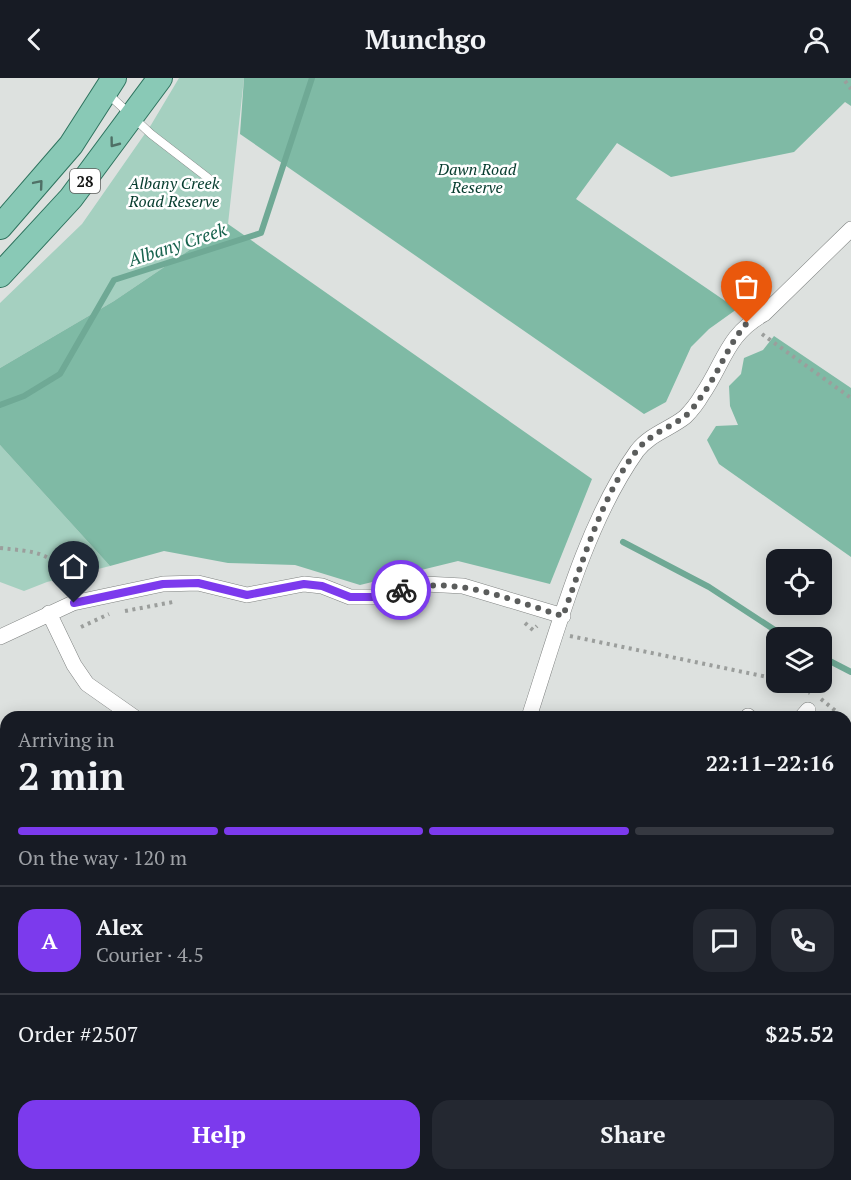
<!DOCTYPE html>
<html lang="en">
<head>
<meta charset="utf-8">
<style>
  body { margin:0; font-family:"PT Serif",serif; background:#242831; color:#f1f3f6; height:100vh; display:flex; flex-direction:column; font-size:22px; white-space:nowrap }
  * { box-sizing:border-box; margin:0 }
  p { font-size:20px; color:#9ea1a6 }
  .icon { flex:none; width:33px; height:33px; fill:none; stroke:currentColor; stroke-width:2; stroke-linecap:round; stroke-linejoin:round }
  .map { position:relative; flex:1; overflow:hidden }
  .drawer { position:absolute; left:0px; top:633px; width:852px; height:470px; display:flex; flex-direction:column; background:#171b24; border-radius:18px 18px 0 0; box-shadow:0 3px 15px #0003 }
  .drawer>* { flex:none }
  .controls { position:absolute; left:766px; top:471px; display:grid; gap:12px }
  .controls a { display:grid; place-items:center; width:66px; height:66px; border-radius:12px; background:#171b24; box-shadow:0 3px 15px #0003; font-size:30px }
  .pin { position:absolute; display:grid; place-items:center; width:51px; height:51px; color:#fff; margin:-62px -26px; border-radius:50% 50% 50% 0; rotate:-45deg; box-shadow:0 0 6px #0007 }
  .pin .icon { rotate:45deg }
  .courier { position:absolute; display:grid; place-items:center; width:60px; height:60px; margin:-30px; border:4px solid #7c3aed; border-radius:50%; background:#fff; color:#222; box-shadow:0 2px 8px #0007 }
  .overview em { font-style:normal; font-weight:800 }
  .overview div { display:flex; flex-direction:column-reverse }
  .overview { display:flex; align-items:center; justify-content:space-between; height:102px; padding:0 18px }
  h1 { font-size:39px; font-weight:800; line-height:45px }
  .bar { display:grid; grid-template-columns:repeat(4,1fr); gap:9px 6px; align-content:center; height:72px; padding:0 18px }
  .bar i { height:8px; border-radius:4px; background:#363941 }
  .bar .on { background:#7c3aed }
  .bar p { grid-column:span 4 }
  .line { display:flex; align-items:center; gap:15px; padding:0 18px; border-top:2px solid #363941 }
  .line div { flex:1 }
  .round { display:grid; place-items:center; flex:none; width:63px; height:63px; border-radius:18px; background:#242831 }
  .button { display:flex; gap:12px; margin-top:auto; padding:12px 18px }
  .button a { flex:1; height:69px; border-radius:18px; background:#7c3aed; color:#fff; font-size:24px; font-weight:800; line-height:69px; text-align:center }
  .button a+a { background:#242831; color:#f1f3f6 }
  header { display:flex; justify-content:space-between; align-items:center; height:78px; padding:0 18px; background:#171b24; font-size:27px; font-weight:800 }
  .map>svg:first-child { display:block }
  .green { fill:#a5d0c0 }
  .forest { fill:#7fbaa5 }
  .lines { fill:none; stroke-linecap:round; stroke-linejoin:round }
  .stream { stroke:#6fa995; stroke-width:6 }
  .service-casing { stroke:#7f8281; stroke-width:9 }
  .minor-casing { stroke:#7f8281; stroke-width:16 }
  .primary-casing { stroke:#2e735e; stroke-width:26 }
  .path { stroke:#9b9e9c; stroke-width:4; stroke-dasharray:3 4.5; stroke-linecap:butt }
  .service { stroke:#fff; stroke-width:8 }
  .minor { stroke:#fff; stroke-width:15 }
  .primary { stroke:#89c9b6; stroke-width:24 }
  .oneway { stroke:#4f7066 }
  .done { stroke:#5b5d5c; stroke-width:6; stroke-dasharray:0 10.8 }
  .route { stroke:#7c3aed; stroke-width:8 }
  .labels { text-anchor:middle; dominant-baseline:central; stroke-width:5; stroke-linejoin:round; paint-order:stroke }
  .shield { fill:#fff; stroke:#5b5c5b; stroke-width:1.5 }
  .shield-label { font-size:15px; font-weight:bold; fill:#151615 }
  .park-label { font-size:16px; font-style:italic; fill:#063c2e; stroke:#fff }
  .water-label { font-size:18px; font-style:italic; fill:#18634e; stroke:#fff }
</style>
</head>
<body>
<header><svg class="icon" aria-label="back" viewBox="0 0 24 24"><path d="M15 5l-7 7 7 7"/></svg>Munchgo<svg class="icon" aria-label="person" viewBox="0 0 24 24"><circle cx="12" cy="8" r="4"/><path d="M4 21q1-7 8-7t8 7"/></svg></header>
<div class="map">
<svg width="851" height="1102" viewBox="0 0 851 1102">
  <rect width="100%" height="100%" fill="#dde1df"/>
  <!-- green -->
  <path class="green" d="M179,0H244L228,146L114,223L0,290V225L82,146L151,47Z
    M0,367L110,488L47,504L24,513L0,504Z"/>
  <!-- forest -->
  <path class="forest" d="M244,0H851V28L845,24L794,74L671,99L617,65L576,121L737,231L709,251L691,269L666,324L644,336L240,56Z
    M228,146L592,401L550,506L458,483L360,507L295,487L228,485L164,473L110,488L0,367V290L114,223Z
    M774,258L851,310V479L719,386L707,362L716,348L738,347L730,328L729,308L741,296L744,280L763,272Z"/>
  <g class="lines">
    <!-- stream -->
    <path class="stream" d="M0,327L24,318L60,296L114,202L261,155L312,0
      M623,464L709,509L787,560
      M822,579L851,594"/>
    <defs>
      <path id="service" d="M107,15L151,56L208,100"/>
      <path id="minor" d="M49,535L74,587L87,606L134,639
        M0,559L73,525L163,506L198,505L247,517L304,506L322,508L350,519H374L425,506L463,508L563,538
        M748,638L749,639
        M529,639C557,554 585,446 637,373C650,356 670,351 685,339C691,333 698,324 702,317C724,285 727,256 764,236L851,151
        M802,639L808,632
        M0,827L6,831
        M846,985L851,977
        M385,1096L393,1102"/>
      <path id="primary" d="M0,149L71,67L114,0
        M0,197L71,120L160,0"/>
    </defs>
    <!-- service casing -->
    <use href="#service" class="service-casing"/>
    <!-- minor casing -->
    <use href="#minor" class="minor-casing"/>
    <!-- primary casing -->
    <use href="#primary" class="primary-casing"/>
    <!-- path -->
    <path class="path" d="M845,3L851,11
      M762,256L851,320
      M0,470C34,474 57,472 69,510
      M125,533L173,524
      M525,545L533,552L537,548
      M81,549L109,536
      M570,558L777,601
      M789,604L810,615
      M821,621L843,639
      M846,642L851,646
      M0,1089L6,1093
      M11,1096L19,1102"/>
    <!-- service -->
    <use href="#service" class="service"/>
    <!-- minor -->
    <use href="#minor" class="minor"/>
    <!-- primary -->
    <use href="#primary" class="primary"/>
  </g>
  <!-- one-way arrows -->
  <defs><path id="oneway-chevron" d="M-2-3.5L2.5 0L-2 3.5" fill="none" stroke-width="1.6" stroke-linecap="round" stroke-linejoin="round" transform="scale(1.5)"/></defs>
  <g class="oneway">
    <use href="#oneway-chevron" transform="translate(114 65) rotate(127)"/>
    <use href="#oneway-chevron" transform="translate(39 106) rotate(-50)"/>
  </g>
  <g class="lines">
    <!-- done -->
    <path class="done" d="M401,512C456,497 510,522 563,538C582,486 603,414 638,371C651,356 668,350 683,340C690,335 696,326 701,319C719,295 727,268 747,245"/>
    <!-- route -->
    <path class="route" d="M74,525L163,506L198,505L247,517L304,506L322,508L350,519H374L401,512"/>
  </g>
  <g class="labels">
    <!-- shield labels -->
    <rect class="shield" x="70" y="91" width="30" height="24" rx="4.5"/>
    <g class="shield-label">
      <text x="85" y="103">28</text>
    </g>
    <!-- park labels -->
    <g class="park-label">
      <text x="477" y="91">Dawn Road<tspan x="477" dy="18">Reserve</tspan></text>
      <text x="174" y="105">Albany Creek<tspan x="174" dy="18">Road Reserve</tspan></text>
    </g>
    <!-- water labels -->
    <g class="water-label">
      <text transform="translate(177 166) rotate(-18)">Albany Creek</text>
    </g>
  </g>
</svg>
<div class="controls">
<a><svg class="icon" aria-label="locate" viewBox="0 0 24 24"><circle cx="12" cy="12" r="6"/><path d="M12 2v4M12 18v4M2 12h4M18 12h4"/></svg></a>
<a><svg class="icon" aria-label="layers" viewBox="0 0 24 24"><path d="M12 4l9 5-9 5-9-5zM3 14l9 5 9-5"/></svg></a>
</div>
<div class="pin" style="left:747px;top:245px;background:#ea580c"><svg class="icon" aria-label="bag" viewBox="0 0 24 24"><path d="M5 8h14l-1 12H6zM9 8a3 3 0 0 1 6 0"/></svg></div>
<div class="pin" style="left:74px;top:525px;background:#1f2937"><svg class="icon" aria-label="home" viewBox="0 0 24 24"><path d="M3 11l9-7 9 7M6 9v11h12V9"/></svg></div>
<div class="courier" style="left:401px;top:512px"><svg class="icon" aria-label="bike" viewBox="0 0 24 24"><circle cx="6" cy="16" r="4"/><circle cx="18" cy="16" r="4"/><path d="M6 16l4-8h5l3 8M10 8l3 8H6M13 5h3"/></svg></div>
<section class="drawer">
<div class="overview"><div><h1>2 min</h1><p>Arriving in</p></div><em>22:11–22:16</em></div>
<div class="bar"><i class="on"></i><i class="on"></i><i class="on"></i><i></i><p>On the way · 120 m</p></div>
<div class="line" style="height:108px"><b class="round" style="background:#7c3aed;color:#fff">A</b><div><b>Alex</b><p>Courier · 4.5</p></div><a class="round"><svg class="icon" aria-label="chat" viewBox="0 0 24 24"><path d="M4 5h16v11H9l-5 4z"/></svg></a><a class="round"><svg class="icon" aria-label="phone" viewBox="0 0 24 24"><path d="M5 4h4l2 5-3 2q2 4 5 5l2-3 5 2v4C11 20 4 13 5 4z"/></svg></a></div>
<div class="line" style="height:78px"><div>Order #2507</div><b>$25.52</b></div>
<div class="button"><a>Help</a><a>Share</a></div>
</section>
</div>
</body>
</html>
